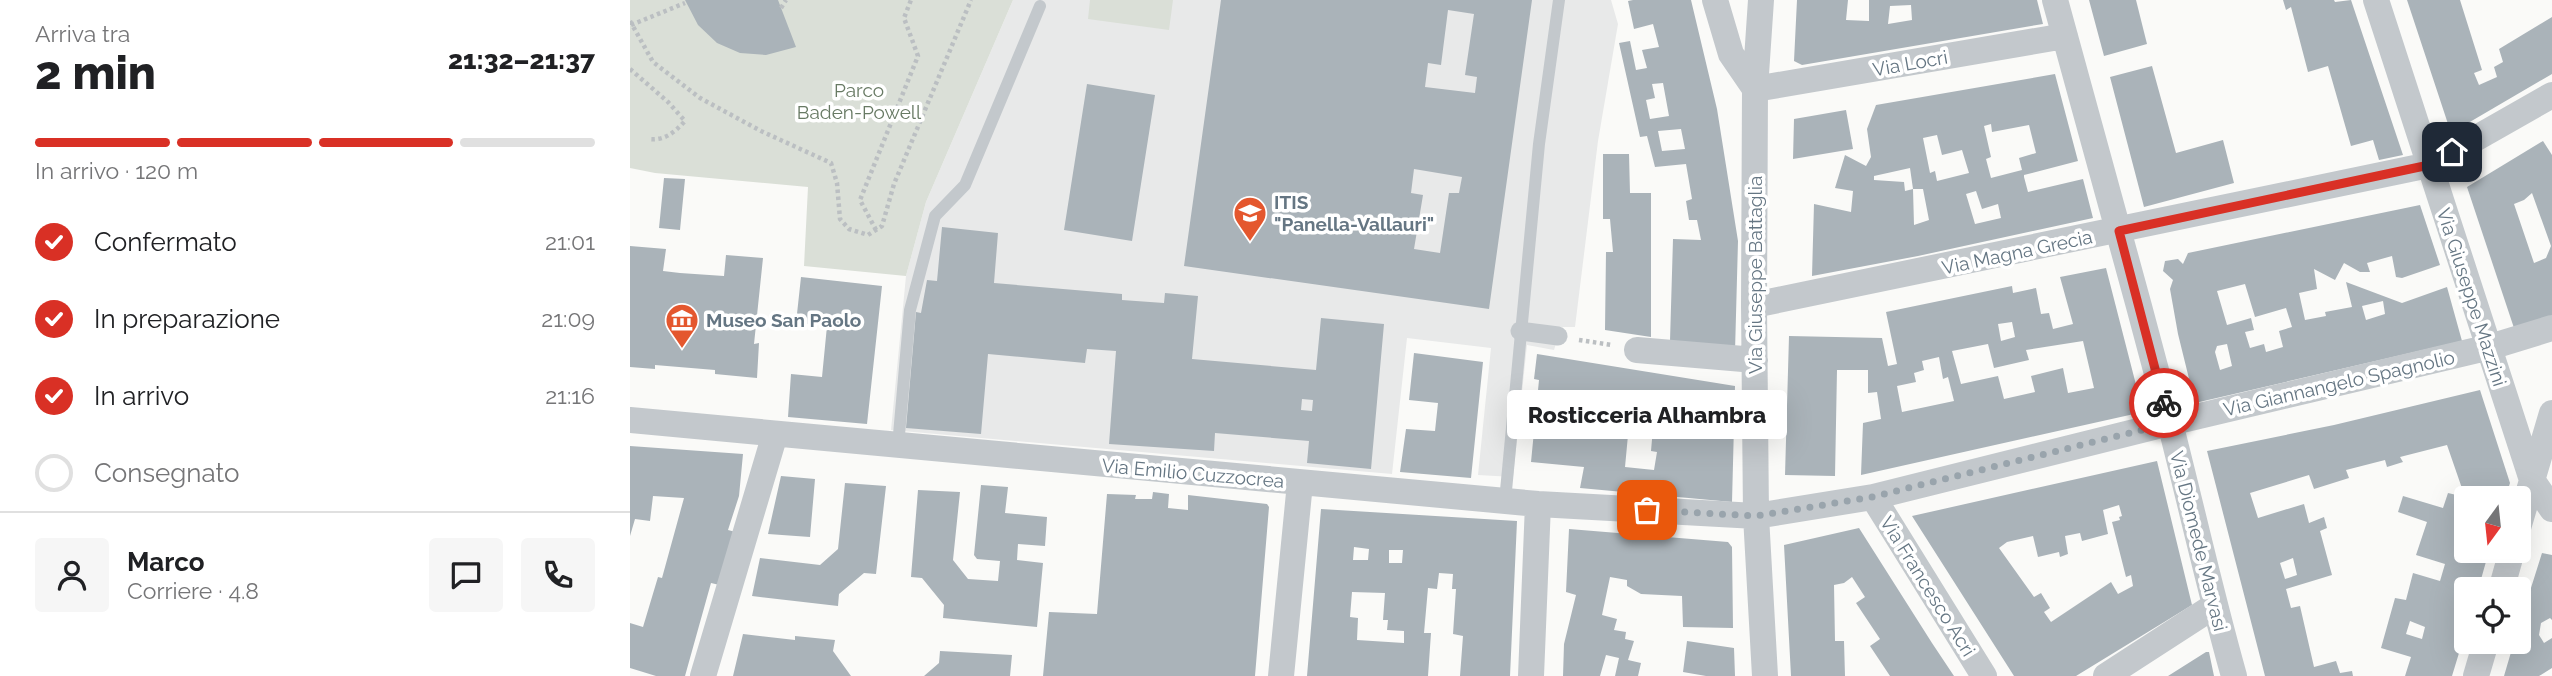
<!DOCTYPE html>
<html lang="it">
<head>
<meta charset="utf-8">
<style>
  body { margin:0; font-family:Raleway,sans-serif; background:#f6f6f6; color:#202124; height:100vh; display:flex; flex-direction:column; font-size:26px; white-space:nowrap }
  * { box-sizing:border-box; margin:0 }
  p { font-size:23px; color:#757577 }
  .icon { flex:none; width:38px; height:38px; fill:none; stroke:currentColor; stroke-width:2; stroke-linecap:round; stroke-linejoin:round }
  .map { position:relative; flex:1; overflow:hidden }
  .sheet { display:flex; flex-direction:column; background:#fff; width:630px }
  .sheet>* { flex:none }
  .needle { width:46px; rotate:195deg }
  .controls { position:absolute; left:1824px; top:486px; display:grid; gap:14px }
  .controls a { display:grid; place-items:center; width:77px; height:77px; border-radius:7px; background:#fff; box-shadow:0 7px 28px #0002; font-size:35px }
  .pin { position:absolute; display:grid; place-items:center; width:60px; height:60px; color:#fff; margin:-30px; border-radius:14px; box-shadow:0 4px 10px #0006 }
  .courier { position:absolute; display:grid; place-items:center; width:70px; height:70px; margin:-35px; border:5px solid #d93025; border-radius:50%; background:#fff; color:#222; box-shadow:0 2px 9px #0007 }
  .bubble { position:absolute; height:49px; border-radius:7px; background:#fff; box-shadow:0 7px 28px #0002; font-size:23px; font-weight:800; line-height:49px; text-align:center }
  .summary em { font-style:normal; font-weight:800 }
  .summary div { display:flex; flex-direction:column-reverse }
  .summary { display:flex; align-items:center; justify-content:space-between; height:119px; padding:0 35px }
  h1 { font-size:46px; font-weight:800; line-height:52px }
  .bar { display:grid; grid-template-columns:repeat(4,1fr); gap:10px 7px; align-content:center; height:84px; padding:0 35px }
  .bar i { height:9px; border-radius:5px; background:#e0e0e0 }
  .bar .on { background:#d93025 }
  .bar p { grid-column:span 4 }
  .line { display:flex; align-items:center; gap:18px; padding:0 35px; border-top:2px solid #e0e0e0 }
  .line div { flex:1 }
  .round { display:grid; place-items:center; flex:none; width:74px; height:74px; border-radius:7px; background:#f6f6f6 }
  ol { padding:0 35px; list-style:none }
  li { display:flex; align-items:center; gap:21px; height:77px }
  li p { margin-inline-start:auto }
  li .icon { padding:7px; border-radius:50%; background:#d93025; color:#fff; stroke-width:4 }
  li:last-child { color:#757577 }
  li i { width:38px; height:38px; border:4px solid #e0e0e0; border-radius:50% }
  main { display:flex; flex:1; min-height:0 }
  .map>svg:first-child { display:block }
  .built { fill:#e8e9e9 }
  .green { fill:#dadfd7 }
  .building { fill:#aab3b9; fill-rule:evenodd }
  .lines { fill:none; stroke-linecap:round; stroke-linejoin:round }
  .path { stroke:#bbbfc2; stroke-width:4.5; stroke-dasharray:3.5 3.5; stroke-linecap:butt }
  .service { stroke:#c3c8cc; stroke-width:12 }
  .pedestrian { stroke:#c3c8cc; stroke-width:19 }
  .minor { stroke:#c3c8cc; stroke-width:26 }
  .done { stroke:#99a4ac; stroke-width:7; stroke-dasharray:0 12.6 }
  .route { stroke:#d93025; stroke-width:9 }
  .labels { text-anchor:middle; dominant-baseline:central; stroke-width:7; stroke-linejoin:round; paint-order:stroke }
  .street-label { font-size:19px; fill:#657683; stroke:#fff }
  .park-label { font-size:19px; fill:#687a64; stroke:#fff }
  .poi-label { font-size:19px; font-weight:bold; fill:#657683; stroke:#fff; text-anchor:start }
</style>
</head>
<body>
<main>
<section class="sheet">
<div class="summary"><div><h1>2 min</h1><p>Arriva tra</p></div><em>21:32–21:37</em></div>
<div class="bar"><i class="on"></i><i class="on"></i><i class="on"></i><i></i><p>In arrivo · 120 m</p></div>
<ol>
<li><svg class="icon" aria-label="check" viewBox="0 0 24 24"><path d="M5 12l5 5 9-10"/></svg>Confermato<p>21:01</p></li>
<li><svg class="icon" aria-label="check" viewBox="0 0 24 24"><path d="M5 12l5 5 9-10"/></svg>In preparazione<p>21:09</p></li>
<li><svg class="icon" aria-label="check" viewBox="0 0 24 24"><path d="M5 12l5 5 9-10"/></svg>In arrivo<p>21:16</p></li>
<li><i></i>Consegnato</li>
</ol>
<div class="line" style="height:126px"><a class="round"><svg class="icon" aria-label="person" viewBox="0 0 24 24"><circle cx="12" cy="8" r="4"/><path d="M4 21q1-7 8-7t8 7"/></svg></a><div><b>Marco</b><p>Corriere · 4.8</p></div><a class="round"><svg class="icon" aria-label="chat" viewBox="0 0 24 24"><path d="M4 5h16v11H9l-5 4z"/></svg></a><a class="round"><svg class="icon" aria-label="phone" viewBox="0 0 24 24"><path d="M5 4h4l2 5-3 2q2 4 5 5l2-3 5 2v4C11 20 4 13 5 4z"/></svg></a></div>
</section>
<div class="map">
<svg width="1922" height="676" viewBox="0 0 1922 676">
  <rect width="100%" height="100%" fill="#fafaf8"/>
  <!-- built -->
  <path class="built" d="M383,0H981L988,24L968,141L945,327H931L924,350L897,345L883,477L848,475L861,348L777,338L762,474L261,430L276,276L296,202Z"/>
  <!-- green -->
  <path class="green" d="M0,0H383L296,202L276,276L174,266L178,187L25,173L0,168Z
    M460,0H543L539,30L458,19Z"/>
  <!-- building -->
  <path class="building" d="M55,0H148L166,47L136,55L110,53L87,43L68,25Z
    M591,0H902L859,309L554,266ZM818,10L844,14L835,75L847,77L845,93L795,87L798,63L811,65ZM784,169L832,177L829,193H819L810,253L784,249L793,195L781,193Z
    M1003,0H1061L1087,109L1108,241L1105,352L1040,341L1043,239L1071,240L1067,220H1059L1056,201L1062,199L1056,164L1025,167L1017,136L1010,137L989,43L1000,41L1006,70L1017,68L1012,50L1029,47L1023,24L1004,29L998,1ZM1033,83L1039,116L1020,119L1016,100L1025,98L1022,84ZM1051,129L1055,149L1032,151L1028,131Z
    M1167,0H1218L1216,20L1239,21V0H1407L1413,24L1172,65L1164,61ZM1281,5L1282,20L1258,24L1260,6Z
    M1459,0H1506L1517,44L1474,56Z
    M1653,0H1704L1705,2L1721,0L1773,155L1749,160L1743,140L1721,146L1698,66L1678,72L1661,7L1656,10Z
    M1777,0H1830L1852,70L1844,73L1849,85L1867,77L1864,67L1873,62L1869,49L1922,17V74L1821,133Z
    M1522,66L1546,153L1593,140L1604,183L1514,207L1480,77Z
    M1425,74L1448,161L1394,175V177L1398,192L1453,179L1463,218L1288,256L1182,276L1184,204L1221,212L1223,191L1205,188L1215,155L1236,166L1241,157L1237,129L1246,105ZM1361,124L1362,132L1399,125L1406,153L1389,158L1392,170L1361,178L1356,159L1361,157L1354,126ZM1307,135L1312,155L1332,150L1339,173L1307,181L1305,171L1300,173L1293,138ZM1280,168L1283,189L1275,191L1274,182L1244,180V176ZM1283,189H1293L1299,220L1284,225ZM1346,191L1352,209L1368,204L1371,218L1345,224L1336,194Z
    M457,84L525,95L502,241L434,230Z
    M1216,110L1223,149L1163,159L1164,119Z
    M1913,141L1922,155V319L1884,328L1837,187ZM1902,193L1921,246L1916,258L1904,263L1884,204L1894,200Z
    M973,154H999L1000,193H1021V337L975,330L976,252H983L980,219H973Z
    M34,178L55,179L50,230L29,228Z
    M1790,205L1810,265L1772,278L1766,277L1762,256L1737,263L1740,272H1730L1714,263L1705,280L1684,269L1687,289L1669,293L1675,320L1696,316L1695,312L1722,307L1716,282L1772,303L1817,287L1832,341L1565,403L1548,334L1540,289L1543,280L1533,271L1535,261L1548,259L1553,264L1558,253ZM1615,284L1625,317L1656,308L1662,327L1649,331L1653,347L1636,352L1634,344L1620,348L1615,332L1624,330L1621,318L1597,325L1587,291ZM1753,301L1755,314L1736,320L1732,306ZM1597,344L1602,366L1590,370L1585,352L1587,346Z
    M312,227L368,233L364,283L492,294V300L534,303L535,293L568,296L562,359L686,370L691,318L754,324L741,469L677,463L679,441L585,433L584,451L479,444L486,351L457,349L455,363L358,354L351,434L276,428L286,312L291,313L297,280L307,281ZM672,399L683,400L682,411L671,410Z
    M0,246L36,249L33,271L50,273L94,276L96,255L133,258L124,344L129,343L127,378L85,374V370L25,365V369L0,367Z
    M1476,268L1513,412L1231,475L1233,423L1251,419L1247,392L1238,393V370H1207L1205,476L1155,475L1159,336L1252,338L1258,366L1267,364L1256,312L1382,286L1383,293L1406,288L1411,314L1419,313L1423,329L1443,324L1430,277ZM1382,322L1385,337L1371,341L1368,324ZM1453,341L1464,388L1438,393L1433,368L1401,376L1405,392L1374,399L1368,376L1331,384L1322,351L1358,344L1364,368L1399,360L1396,350ZM1309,357L1313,379L1318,377L1324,401L1272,412L1267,386L1286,382L1284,373L1294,370L1292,361Z
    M171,277L252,286L237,424L158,417L161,374L192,377L197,326L166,323Z
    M784,353L853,362L841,478L770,472L776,429L805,431L808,403L779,400Z
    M907,354L1105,386L1102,502L950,488L954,467L901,462L909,380L904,379ZM997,394L1017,396L1015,416H1024L1021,451L1027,452L1024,470L995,467L1000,414L995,413ZM1046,412L1069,413L1068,434H1046Z
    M1850,390L1880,483L1875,499H1836L1832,513L1836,514V551H1859L1848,590H1836V630L1822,676H1775L1781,657L1751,648L1765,598L1776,600L1783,573L1810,581L1815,564L1786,555L1797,522L1768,512L1773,496L1813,508L1818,493L1835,497L1817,445L1770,457L1773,462L1757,467L1755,460L1716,470L1719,478L1684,489L1679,475L1620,493L1628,518L1674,504L1679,523L1694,517L1697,528L1690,531L1702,575L1656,589L1661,608L1670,606L1684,667L1706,661L1710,673L1722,671L1723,676H1635L1577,451L1704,425ZM1663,558L1667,575L1655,579L1650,563ZM1780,621L1795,627L1792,639L1776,634Z
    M0,446L113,454L109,496L98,530L113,534L98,587L81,583L55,676H26L0,668V623L13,627L28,577L32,578L54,498L23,496L20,521L5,519L0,536Z
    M1527,461L1562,605L1446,676H1384L1282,516ZM1489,505L1492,516L1489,517L1490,520L1482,522L1496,577L1501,575L1503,586L1488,594L1481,582L1421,622L1414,612L1420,608L1411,593L1404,597L1369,548L1377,542L1403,536L1408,557L1429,552L1430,557L1438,554L1435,536L1450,533L1452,541L1478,534L1473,510Z
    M151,476L185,479L180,537L138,534Z
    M215,483L256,486L246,574L234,573L209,594L208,606L122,596L130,558L190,565L208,549Z
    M351,485L378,487L375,513L417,517L415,546L388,544L387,560L413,563L407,627L313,618L314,605L292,578L281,577L288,490L330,492L323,560L338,579L368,581L370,561L347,559L344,555Z
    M523,492L539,494L538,508L558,510V495L637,504L639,507L625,676H413L419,612L467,614L477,494L506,495L505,499H522Z
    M691,509L887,521L880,676H830L833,636L823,634L826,589H822L823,574L809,573L807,589L798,588L794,633H801L798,676H677ZM724,547L739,549L738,560H723ZM759,550H773L772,563H759ZM722,592L755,593L753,620H758L757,630L774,631V643L727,640L728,618L720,617Z
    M1229,528L1302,643L1324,676H1260L1240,646L1250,639L1226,603L1235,597L1222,577L1214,583L1204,585L1205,641H1214L1215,676H1161L1154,545Z
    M939,529L1098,542L1102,547L1103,628L1053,627L1052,596L1011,594L997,586V580L980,577L972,615L987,619L984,630L996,632L995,639L1004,641L998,660L1011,663L1008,676H985L989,658L976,655L970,676H933L934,644L946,595L936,592Z
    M1912,553L1922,555V620L1920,618L1911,623L1909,635L1914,643L1922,638V668L1909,676H1874L1884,642H1888V629Z
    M113,634L165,640V636L205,640L203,651L221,676H103Z
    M1057,641L1104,648L1105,676H1076L1053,672Z
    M310,651L382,655L380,676H294L309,663Z
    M1576,652H1579L1584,676H1538Z"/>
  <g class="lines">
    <!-- path -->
    <path class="path" d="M151,8L156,0
      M0,21L23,62L70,98L131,131L201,163L207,183L210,219L219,229L238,235L252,226L264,184L341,0
      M1,25L55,3
      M0,69L38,102L55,121C44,133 34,141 18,139
      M246,230L230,200L288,56L274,18L281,0
      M949,340L982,345"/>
    <!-- service -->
    <path class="service" d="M268,446L280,310L305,216L335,185L410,6
      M875,501L909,144L929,0"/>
    <!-- pedestrian -->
    <path class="pedestrian" d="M890,331L928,336"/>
    <!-- minor -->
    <path class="minor" d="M1085,0L1101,54L1125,89L1435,36
      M1131,0L1125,89L1124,305L1126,516L1135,676
      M1425,0C1464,139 1502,279 1539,419C1561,505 1580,591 1604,676
      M1746,0L1902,480L1922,509
      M1124,305L1799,165L1922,95
      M1007,350L1125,360
      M0,420L908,504L1126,516L1243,497L1540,423L1860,347L1922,328
      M1243,497L1354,676
      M1888,528L1922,413
      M1871,590L1882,551
      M73,676L145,434
      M651,676L670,483
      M901,676L908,504
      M1476,676L1584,606
      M1846,676L1856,642"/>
  </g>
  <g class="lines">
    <!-- done -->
    <path class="done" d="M1017,510L1126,516L1242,497L1540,423L1534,403"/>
    <!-- route -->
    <path class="route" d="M1534,403L1489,231L1799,165L1822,152"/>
  </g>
  <!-- icons -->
  <defs>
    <symbol id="school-pin" viewBox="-11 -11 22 30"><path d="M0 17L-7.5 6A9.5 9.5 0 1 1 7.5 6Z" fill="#e4572e" stroke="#fff"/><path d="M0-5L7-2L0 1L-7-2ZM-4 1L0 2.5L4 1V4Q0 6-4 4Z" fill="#fff"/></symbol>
    <symbol id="museum-pin" viewBox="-11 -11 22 30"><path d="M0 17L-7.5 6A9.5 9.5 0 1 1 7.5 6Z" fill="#e4572e" stroke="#fff"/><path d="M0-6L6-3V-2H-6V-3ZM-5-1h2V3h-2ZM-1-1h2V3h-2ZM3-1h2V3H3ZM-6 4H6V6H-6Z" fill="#fff"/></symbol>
  </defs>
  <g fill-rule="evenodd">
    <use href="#school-pin" x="601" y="194" width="38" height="52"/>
    <use href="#museum-pin" x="33" y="301" width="38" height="52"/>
  </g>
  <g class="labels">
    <!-- street labels -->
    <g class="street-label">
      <text transform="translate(1280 63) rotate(-10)">Via Locri</text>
      <text transform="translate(1387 252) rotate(-12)">Via Magna Grecia</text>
      <text transform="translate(1125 275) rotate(-90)">Via Giuseppe Battaglia</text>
      <text transform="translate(1842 297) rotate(72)">Via Giuseppe Mazzini</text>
      <text transform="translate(1709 383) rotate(-13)">Via Giannangelo Spagnolio</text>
      <text transform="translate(563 473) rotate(5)">Via Emilio Cuzzocrea</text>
      <text transform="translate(1569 541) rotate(76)">Via Diomede Marvasi</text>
      <text transform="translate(1298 586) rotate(58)">Via Francesco Acri</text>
    </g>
    <!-- park labels -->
    <g class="park-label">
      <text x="229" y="90">Parco<tspan x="229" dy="22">Baden-Powell</tspan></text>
    </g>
    <!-- poi labels -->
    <g class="poi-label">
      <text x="644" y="202">ITIS<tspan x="644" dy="22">"Panella-Vallauri"</tspan></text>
      <text x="76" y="320">Museo San Paolo</text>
    </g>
  </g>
</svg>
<div class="controls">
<a><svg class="needle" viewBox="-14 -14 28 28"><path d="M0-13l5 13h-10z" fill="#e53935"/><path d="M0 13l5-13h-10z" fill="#757577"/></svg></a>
<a><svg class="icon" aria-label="locate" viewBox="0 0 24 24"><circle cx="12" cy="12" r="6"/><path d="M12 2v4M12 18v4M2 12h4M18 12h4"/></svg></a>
</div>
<div class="pin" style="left:1017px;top:510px;background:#ea580c"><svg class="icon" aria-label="bag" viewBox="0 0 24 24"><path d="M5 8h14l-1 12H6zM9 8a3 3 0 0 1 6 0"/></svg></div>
<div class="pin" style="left:1822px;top:152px;background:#1f2937"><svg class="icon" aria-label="home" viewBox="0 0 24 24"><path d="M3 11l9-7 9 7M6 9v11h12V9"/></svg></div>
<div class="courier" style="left:1534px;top:403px"><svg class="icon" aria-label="bike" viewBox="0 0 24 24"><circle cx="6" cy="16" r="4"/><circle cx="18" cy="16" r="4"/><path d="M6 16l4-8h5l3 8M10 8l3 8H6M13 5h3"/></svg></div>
<div class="bubble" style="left:877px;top:390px;width:280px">Rosticceria Alhambra</div>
</div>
</main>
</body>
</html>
